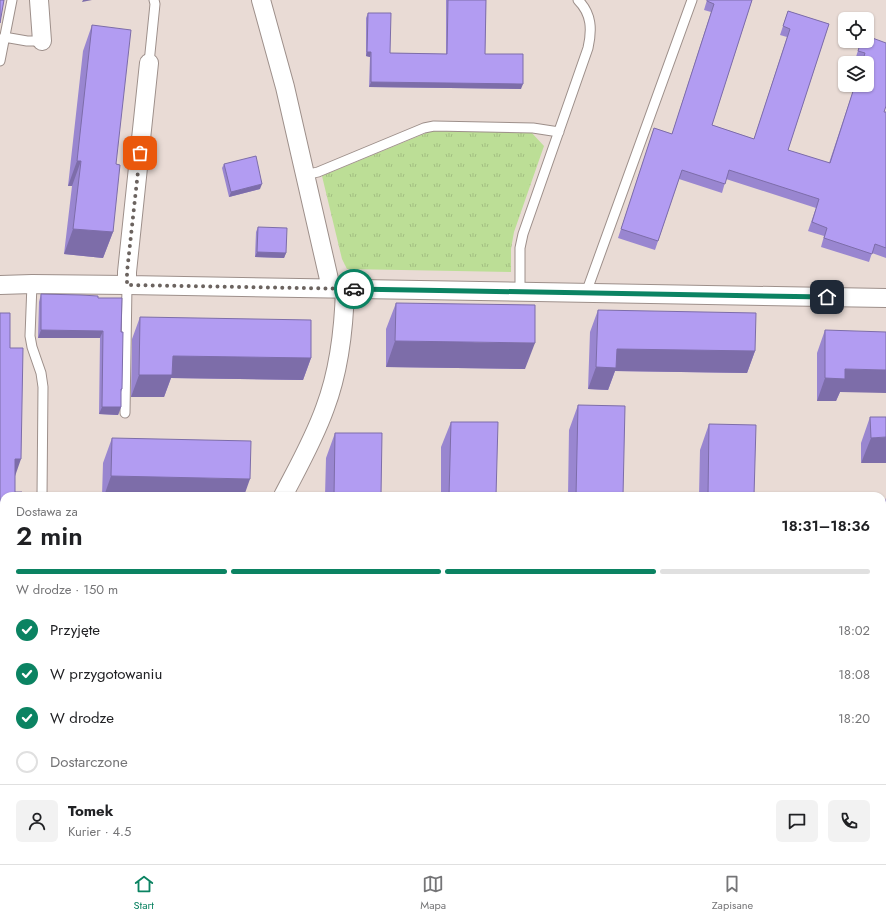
<!DOCTYPE html>
<html lang="pl">
<head>
<meta charset="utf-8">
<style>
  body { margin:0; font-family:Jost,sans-serif; background:#f2f2f2; color:#202124; height:100vh; display:flex; flex-direction:column; font-size:15px; white-space:nowrap }
  * { box-sizing:border-box; margin:0 }
  p { font-size:13px; color:#757577 }
  .icon { flex:none; width:22px; height:22px; fill:none; stroke:currentColor; stroke-width:2; stroke-linecap:round; stroke-linejoin:round }
  .map { position:relative; flex:1; overflow:hidden }
  .side { position:absolute; left:0px; top:492px; width:886px; height:372px; display:flex; flex-direction:column; background:#fff; border-radius:12px 12px 0 0; box-shadow:0 1px 3px #0004 }
  .side>* { flex:none }
  .controls { position:absolute; left:838px; top:12px; display:grid; gap:8px }
  .controls a { display:grid; place-items:center; width:36px; height:36px; border-radius:6px; background:#fff; box-shadow:0 1px 3px #0004; font-size:20px }
  .pin { position:absolute; display:grid; place-items:center; width:34px; height:34px; color:#fff; margin:-17px; border-radius:8px; box-shadow:0 2px 6px #0006 }
  .courier { position:absolute; display:grid; place-items:center; width:40px; height:40px; margin:-20px; border:3px solid #0b8362; border-radius:50%; background:#fff; color:#222; box-shadow:0 1px 5px #0007 }
  .summary em { font-style:normal; font-weight:600 }
  .summary div { display:flex; flex-direction:column-reverse }
  .summary { display:flex; align-items:center; justify-content:space-between; height:68px; padding:0 16px }
  h1 { font-size:26px; font-weight:600; line-height:30px }
  .bar { display:grid; grid-template-columns:repeat(4,1fr); gap:6px 4px; align-content:center; height:48px; padding:0 16px }
  .bar i { height:5px; border-radius:3px; background:#e0e0e0 }
  .bar .current { background:#0b8362 }
  .bar p { grid-column:span 4 }
  .line { display:flex; align-items:center; gap:10px; padding:0 16px; border-top:1px solid #e0e0e0 }
  .line div { flex:1 }
  .round { display:grid; place-items:center; flex:none; width:42px; height:42px; border-radius:6px; background:#f2f2f2 }
  ol { padding:0 16px; list-style:none }
  li { display:flex; align-items:center; gap:12px; height:44px }
  li p { margin-inline-start:auto }
  li .icon { padding:4px; border-radius:50%; background:#0b8362; color:#fff; stroke-width:4 }
  li:last-child { color:#757577 }
  li i { width:22px; height:22px; border:2px solid #e0e0e0; border-radius:50% }
  .tab-bar { display:flex; justify-content:space-around; align-items:center; height:56px; border-top:1px solid #e0e0e0; background:#fff; font-size:11px; color:#757577 }
  .tab-bar a { display:grid; justify-items:center; gap:2px }
  .tab-bar .current { color:#0b8362 }
  .map>svg:first-child { display:block }
  .park { fill:url(#park-tufts) }
  .pitch { fill:#bcde96 }
  .lines { fill:none; stroke-linecap:round; stroke-linejoin:round }
  .service-casing { stroke:#9d8f8a; stroke-width:11 }
  .minor-casing { stroke:#9d8f8a; stroke-width:20 }
  .service { stroke:#fff; stroke-width:9 }
  .minor { stroke:#fff; stroke-width:18 }
  .wall { fill:#9986d0 }
  .shaded-wall { fill:#7d6da9 }
  .building { fill:#b29cf2; stroke:#7d6da9 }
  .done { stroke:#6b635f; stroke-width:4; stroke-dasharray:0 7.2 }
  .route { stroke:#0b8362; stroke-width:5 }
</style>
</head>
<body>
<div class="map">
<svg width="886" height="864" viewBox="0 0 886 864">
  <defs>
    <pattern id="park-tufts" width="24" height="20" patternUnits="userSpaceOnUse"><rect width="24" height="20" fill="#bcde96"/><path d="M3 7l-1-3M5 7V3M7 7l1-3M15 17l-1-3M17 17v-4M19 17l1-3" fill="none" stroke="#a2be81"/></pattern>
  </defs>
  <rect width="100%" height="100%" fill="#e9dbd5"/>
  <!-- park -->
  <path class="park" d="M431,131L531,132L544,146L514,232L511,249V272L347,269L342,259L322,176Z"/>
  <!-- pitch -->
  <path class="pitch" d="M365,860H460L458,864H363Z"/>
  <g class="lines">
    <defs>
      <path id="service" d="M4,37L27,41H42
        M0,61L12,0
        M149,63L155,4L154,0
        M305,175L318,172L424,128L434,126L533,128L559,132
        M32,284L30,336L32,347L41,373L43,387L42,496
        M520,292V248L523,234L588,48C592,30 592,14 578,0
        M586,293L692,0
        M125,413L127,285
        M0,761L4,759"/>
      <path id="minor" d="M39,0L42,41
        M261,0L285,87L331,288
        M0,285L32,284L127,285L886,298
        M127,285V272L149,63
        M283,496C298,467 314,439 325,408C339,371 344,328 345,288
        M882,591H886
        M0,631L4,634
        M0,848L3,852
        M18,860L21,864
        M673,860L696,864
        M37,864L40,860
        M488,864L490,860"/>
    </defs>
    <!-- service casing -->
    <use href="#service" class="service-casing"/>
    <!-- minor casing -->
    <use href="#minor" class="minor-casing"/>
    <!-- service -->
    <use href="#service" class="service"/>
    <!-- minor -->
    <use href="#minor" class="minor"/>
  </g>
  <!-- wall -->
  <path class="wall" d="M446,0H486L485,54L521,89L369,87L370,57L366,56V18L368,13L390,53L446,54Z
    M707,0H752L712,125L754,139L787,37L780,35L788,11L829,24L788,150L829,163L855,85H867V63H862V62L855,60L861,41L884,112H886V258L872,253L869,262L821,247L824,236L808,231L816,208L726,179L722,193L679,179L655,250L618,238L654,128L672,134L711,12L704,10Z
    M92,25L116,164L113,232L103,258L64,254L72,186H68L83,51Z
    M224,164L260,189L229,197L222,168Z
    M258,227L286,253L284,258L255,257L256,232Z
    M41,294L98,298L121,332L122,389L121,392V407L118,415L99,414L100,338H38L39,302Z
    M396,303L525,369L386,367V329Z
    M598,310L755,351L747,373L615,371L608,390L588,389L590,332Z
    M140,317L311,358L303,380L171,378L164,397H131L132,339Z
    M825,330L840,392L836,401H817V353Z
    M578,405L623,496H568L569,430Z
    M870,417H886L861,463V443Z
    M451,422L496,496H441V447Z
    M709,424L754,496H699L700,450Z
    M335,433L381,496H325L326,458Z
    M112,438L244,496H102L103,463Z
    M886,498V552H882V509Z
    M169,860H193L191,864H181L180,863L179,864H175Z"/>
  <!-- shaded-wall -->
  <path class="shaded-wall" d="M83,0H92L82,2Z
    M367,52H371L370,57L366,56Z
    M371,82L523,84L521,89L369,87Z
    M77,161H81L72,186H68Z
    M262,184L260,189L229,197L231,192Z
    M73,229L113,232L103,258L64,254Z
    M257,252L286,253L284,258L255,257Z
    M41,330L103,331L100,338H38Z
    M395,341L535,343L525,369L386,367Z
    M617,349L755,351L747,373L615,371L608,390L588,389L596,367Z
    M173,356L311,358L303,380L171,378L164,397H131L139,375Z
    M845,369L886,370V393L840,392L836,401H817L825,378Z
    M102,407H121L118,415L99,414Z
    M886,437V463H861L871,438Z
    M15,459H21L13,482Z
    M111,476L250,479L244,496H104Z
    M886,539V552H882V550Z
    M0,550H4V573H0Z
    M1,803H4V807L0,808Z
    M882,858H886V863L854,860H882Z
    M134,860H138L137,864H131Z"/>
  <!-- building -->
  <path class="building" d="M0,0H4L0,23Z
    M448,0H486L485,54H523V84L371,82V52H367L368,13H391L390,53L447,54Z
    M707,0H752L712,125L754,139L790,29L783,26L788,11L829,24L788,150L830,163L855,85H867V63H862L865,53L858,51L861,41H867V36L886,43V106L884,112H886V248L875,244L872,254L824,238L827,228L812,222L819,199L729,170L725,184L682,170L658,241L621,229L654,128L672,134L714,4L707,1Z
    M92,25L131,30L116,164L120,165L113,232L73,229L81,161H77Z
    M256,156L262,184L231,192L224,164Z
    M258,227L287,228L286,253L257,252Z
    M41,294L81,295L98,296V298H122L121,332H123L122,389H121V407H102L103,331L41,330Z
    M396,303L535,305V343L395,341Z
    M598,310L756,313L755,351L617,349L616,368L596,367Z
    M0,313H10V348H23L21,459H15V492H22V496H4V550H0Z
    M140,317L311,320V358L173,356L172,375H139Z
    M825,330L886,332V370L845,369V379L825,378Z
    M578,405L625,406L623,496H576Z
    M870,417H886V437L871,438Z
    M451,422H498L496,496H449Z
    M709,424L756,425L754,496H708Z
    M335,433H382L381,496H334Z
    M112,438L251,441L250,479L111,476Z
    M0,649L3,650L0,658Z
    M0,761H4V803H1L0,794Z
    M882,819H886V858H882Z
    M97,860H134L131,864H94Z
    M186,860H192L191,863Z
    M519,862L526,864H518Z"/>
  <g class="lines">
    <!-- done -->
    <path class="done" d="M140,153L127,272V285L354,289"/>
    <!-- route -->
    <path class="route" d="M354,289L827,297"/>
  </g>
</svg>
<div class="controls">
<a><svg class="icon" aria-label="locate" viewBox="0 0 24 24"><circle cx="12" cy="12" r="6"/><path d="M12 2v4M12 18v4M2 12h4M18 12h4"/></svg></a>
<a><svg class="icon" aria-label="layers" viewBox="0 0 24 24"><path d="M12 4l9 5-9 5-9-5zM3 14l9 5 9-5"/></svg></a>
</div>
<div class="pin" style="left:140px;top:153px;background:#ea580c"><svg class="icon" aria-label="bag" viewBox="0 0 24 24"><path d="M5 8h14l-1 12H6zM9 8a3 3 0 0 1 6 0"/></svg></div>
<div class="pin" style="left:827px;top:297px;background:#1f2937"><svg class="icon" aria-label="home" viewBox="0 0 24 24"><path d="M3 11l9-7 9 7M6 9v11h12V9"/></svg></div>
<div class="courier" style="left:354px;top:289px"><svg class="icon" aria-label="car" viewBox="0 0 24 24"><path d="M5 17H2v-5l4-1 3-4h7l3 4 3 1v5h-3M9 17h6M6 11h13"/><circle cx="7" cy="17" r="2"/><circle cx="17" cy="17" r="2"/></svg></div>
<section class="side">
<div class="summary"><div><h1>2 min</h1><p>Dostawa za</p></div><em>18:31–18:36</em></div>
<div class="bar"><i class="current"></i><i class="current"></i><i class="current"></i><i></i><p>W drodze · 150 m</p></div>
<ol>
<li><svg class="icon" aria-label="check" viewBox="0 0 24 24"><path d="M5 12l5 5 9-10"/></svg>Przyjęte<p>18:02</p></li>
<li><svg class="icon" aria-label="check" viewBox="0 0 24 24"><path d="M5 12l5 5 9-10"/></svg>W przygotowaniu<p>18:08</p></li>
<li><svg class="icon" aria-label="check" viewBox="0 0 24 24"><path d="M5 12l5 5 9-10"/></svg>W drodze<p>18:20</p></li>
<li><i></i>Dostarczone</li>
</ol>
<div class="line" style="height:72px"><a class="round"><svg class="icon" aria-label="person" viewBox="0 0 24 24"><circle cx="12" cy="8" r="4"/><path d="M4 21q1-7 8-7t8 7"/></svg></a><div><b>Tomek</b><p>Kurier · 4.5</p></div><a class="round"><svg class="icon" aria-label="chat" viewBox="0 0 24 24"><path d="M4 5h16v11H9l-5 4z"/></svg></a><a class="round"><svg class="icon" aria-label="phone" viewBox="0 0 24 24"><path d="M5 4h4l2 5-3 2q2 4 5 5l2-3 5 2v4C11 20 4 13 5 4z"/></svg></a></div>
</section>
</div>
<nav class="tab-bar">
<a class="current"><svg class="icon" aria-label="home" viewBox="0 0 24 24"><path d="M3 11l9-7 9 7M6 9v11h12V9"/></svg>Start</a>
<a><svg class="icon" aria-label="map" viewBox="0 0 24 24"><path d="M3 6l6-2 6 2 6-2v14l-6 2-6-2-6 2zM9 4v14M15 6v14"/></svg>Mapa</a>
<a><svg class="icon" aria-label="saved" viewBox="0 0 24 24"><path d="M7 4h10v16l-5-4-5 4z"/></svg>Zapisane</a>
</nav>
</body>
</html>
